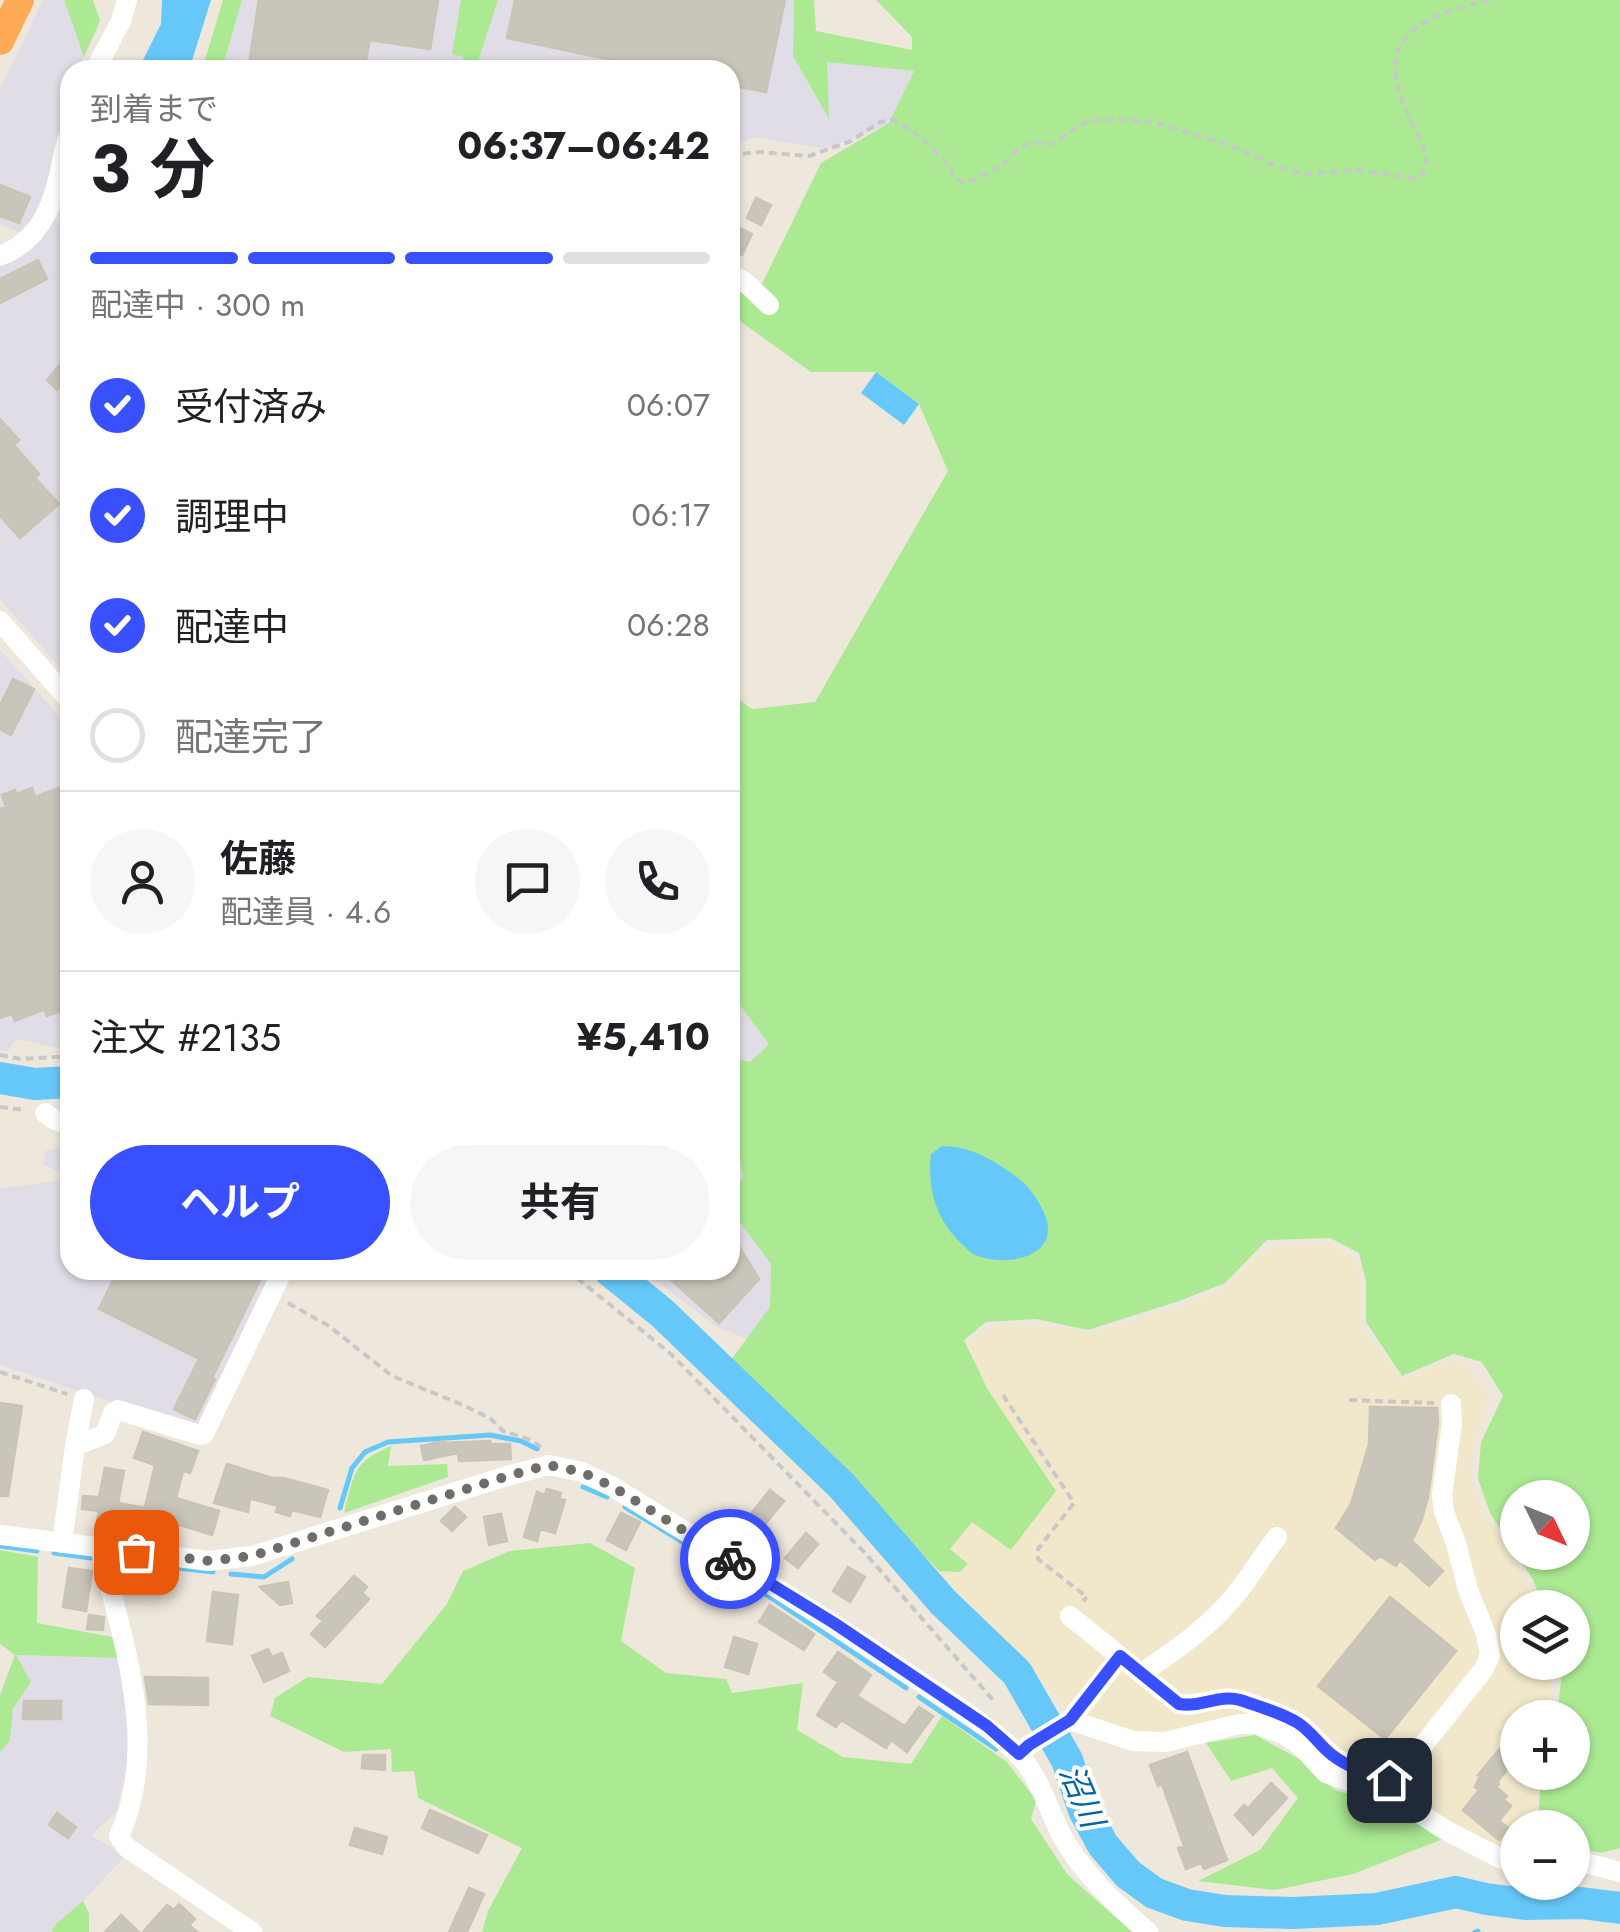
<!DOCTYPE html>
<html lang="ja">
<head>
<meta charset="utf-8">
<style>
  body { margin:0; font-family:Jost,"Noto Sans JP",sans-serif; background:#f6f6f6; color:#202124; height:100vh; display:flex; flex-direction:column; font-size:38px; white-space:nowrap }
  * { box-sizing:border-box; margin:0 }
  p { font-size:32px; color:#757577 }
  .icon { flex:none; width:55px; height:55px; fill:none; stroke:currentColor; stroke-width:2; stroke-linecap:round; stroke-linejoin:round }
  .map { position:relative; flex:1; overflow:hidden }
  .details { position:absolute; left:60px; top:60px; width:680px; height:1220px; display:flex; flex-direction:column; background:#fff; border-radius:30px; box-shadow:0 2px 8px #0004 }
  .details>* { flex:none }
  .needle { width:65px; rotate:133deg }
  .buttons { position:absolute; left:1500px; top:1480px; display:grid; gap:20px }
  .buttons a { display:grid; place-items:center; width:90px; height:90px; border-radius:50%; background:#fff; box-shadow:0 2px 8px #0004; font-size:50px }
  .pin { position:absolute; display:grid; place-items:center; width:85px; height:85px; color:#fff; margin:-42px; border-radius:20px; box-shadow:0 5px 15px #0006 }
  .courier { position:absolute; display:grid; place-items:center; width:100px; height:100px; margin:-50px; border:8px solid #3850ff; border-radius:50%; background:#fff; color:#222; box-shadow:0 2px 12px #0007 }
  .headline em { font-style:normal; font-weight:700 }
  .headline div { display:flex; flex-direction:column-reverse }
  .headline { display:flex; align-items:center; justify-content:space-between; height:170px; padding:0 30px }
  h1 { font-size:65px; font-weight:700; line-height:75px }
  .bar { display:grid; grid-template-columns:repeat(4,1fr); gap:15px 10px; align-content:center; height:120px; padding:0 30px }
  .bar i { height:12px; border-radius:8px; background:#e0e0e0 }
  .bar .selected { background:#3850ff }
  .bar p { grid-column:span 4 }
  .line { display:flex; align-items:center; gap:25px; padding:0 30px; border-top:2px solid #e0e0e0 }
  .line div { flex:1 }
  .round { display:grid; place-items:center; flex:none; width:105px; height:105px; border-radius:52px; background:#f6f6f6 }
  ol { padding:0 30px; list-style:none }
  li { display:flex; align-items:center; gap:30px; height:110px }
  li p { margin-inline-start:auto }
  li .icon { padding:10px; border-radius:50%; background:#3850ff; color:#fff; stroke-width:4 }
  li:last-child { color:#757577 }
  li i { width:55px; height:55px; border:5px solid #e0e0e0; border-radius:50% }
  .button { display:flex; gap:20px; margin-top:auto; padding:20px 30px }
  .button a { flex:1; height:115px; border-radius:60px; background:#3850ff; color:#fff; font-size:40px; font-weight:700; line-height:115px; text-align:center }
  .button a+a { background:#f6f6f6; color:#202124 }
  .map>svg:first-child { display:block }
  .industrial { fill:#e0dde6 }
  .education { fill:#f1e7ca }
  .green { fill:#abea93; fill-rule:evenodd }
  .water { fill:#66c8f9 }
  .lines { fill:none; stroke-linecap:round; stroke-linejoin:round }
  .stream { stroke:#66c8f9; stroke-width:5 }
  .river { stroke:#66c8f9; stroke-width:32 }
  .building { fill:#c9c5ba; stroke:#cac4b5; stroke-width:2.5 }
  .path { stroke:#c8c8c8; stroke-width:4; stroke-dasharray:8 5; stroke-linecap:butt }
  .minor { stroke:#fff; stroke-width:20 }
  .highway { stroke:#ffaa56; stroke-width:28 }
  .done { stroke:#6f6d69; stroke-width:10; stroke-dasharray:0 18 }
  .route { stroke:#3850ff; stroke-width:12 }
  .labels { text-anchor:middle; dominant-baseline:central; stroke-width:8; stroke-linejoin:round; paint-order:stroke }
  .water-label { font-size:32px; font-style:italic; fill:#0164a9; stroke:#fff }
</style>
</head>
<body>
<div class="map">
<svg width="1620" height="1932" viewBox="0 0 1620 1932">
  <rect width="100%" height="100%" fill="#eee7dc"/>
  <!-- industrial -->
  <path class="industrial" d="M43,0H64L84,57L79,70H70V98L54,145L47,187L34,217L20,232L0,224V89Z
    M242,0H794L793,56L827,116V62L914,71L889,124L825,149L757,137L730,145V70H222Z
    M55,219L70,229V482L64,495L70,499V679L0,599V265L38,242Z
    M0,650L70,728V1048H59L17,1039L7,1051L0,1050Z
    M730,992L769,1044L750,1062L736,1058L730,1074Z
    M730,1089L743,1177L730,1197Z
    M70,1145V1270H278L203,1425L190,1428L0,1365V1189L60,1180L62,1173L44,1165L45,1151Z
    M730,1209L771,1264L770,1307L748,1339L717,1327L641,1270H730Z
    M15,1655L119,1658L130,1749L117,1811L91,1835L125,1856L83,1901L57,1923L51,1932H0V1752L10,1741L13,1710L31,1683Z"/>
  <!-- education -->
  <path class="education" d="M1329,1244L1351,1257L1361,1279V1326L1402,1381L1450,1361L1461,1363L1471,1370L1488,1397L1471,1454L1472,1484L1485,1515L1527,1581L1535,1607L1518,1608V1662L1548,1663L1551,1674L1550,1717L1518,1718V1772L1538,1773L1535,1814L1539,1827L1518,1828L1517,1849L1504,1851L1403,1795L1291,1727L1151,1736L1103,1726L1064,1705L915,1546L885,1523L731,1360L988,1390L967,1342L993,1326H1042L1093,1333L1184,1306L1226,1290L1255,1258L1281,1246Z"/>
  <!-- green -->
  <path class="green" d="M64,0H93L100,21L84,57Z
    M223,0H242L222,70H202Z
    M461,0H498L475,70H460L463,57L452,54Z
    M794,0H814L816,31L912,50V37L876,0H1620V1848L1601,1853L1573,1847L1572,1828L1541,1827L1539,1808L1541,1773L1572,1772V1718L1557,1717L1563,1663L1572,1662V1608L1544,1607L1533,1580L1490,1513L1478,1479L1481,1442L1503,1396L1482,1362L1454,1354L1402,1376L1366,1322V1282L1359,1253L1330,1238L1267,1240L1225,1283L1179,1301L1088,1330L1036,1319L986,1322L964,1340L988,1390L1056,1491L1011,1550L972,1522L950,1549L968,1564L960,1572L939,1571L915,1546L885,1523L731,1360L770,1307L771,1264L730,1209V1197L743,1177C738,1139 723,1094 736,1058L750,1062L769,1044L730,992V693L752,709L815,702L948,471L919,404L876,372H811L730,314V279L758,292L821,163L889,123L914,71L827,62L829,119L793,56ZM1518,1498H1572V1552H1518Z
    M391,1446L388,1466L447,1464L448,1477L344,1513C355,1474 351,1463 391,1446Z
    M590,1543L635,1568L621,1641L666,1673L726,1679L732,1693L803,1683L797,1730L843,1757L911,1764L942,1716L1007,1762L1036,1800L1031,1819L1067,1874L1132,1932H482L488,1911L522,1848L418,1798L414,1771L392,1772L391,1749L344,1752L270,1716L275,1698L308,1677L382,1684L447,1604L463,1571L510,1551Z
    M0,1550L38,1557L37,1623L112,1637L119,1658L16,1655L31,1682L13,1709L10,1741L0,1752V1695L15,1655L0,1644Z
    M1255,1735L1301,1760L1335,1790L1400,1811L1443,1839L1353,1874L1275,1890L1198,1881L1260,1850L1298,1798L1272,1768L1231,1781L1206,1743Z
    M83,1901L89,1913V1932H51L57,1923Z"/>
  <!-- water -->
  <path class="water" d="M162,0H211L189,70H138L161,24Z
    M876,372L919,404L904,425L861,393Z
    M942,1146C972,1146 995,1161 1018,1178C1030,1187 1039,1201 1045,1215C1062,1259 1003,1268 973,1254C970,1252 965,1247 962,1244C936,1220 927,1188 931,1154Z"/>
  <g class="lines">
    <!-- stream -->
    <path class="stream" d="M583,1487L607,1497
      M625,1507L737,1575
      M340,1508L352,1468L365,1452L388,1442L490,1435L521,1441L537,1449
      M0,1546L37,1551
      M54,1553L91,1558
      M115,1561L213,1572
      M231,1574L264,1577L292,1559
      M758,1589L906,1688
      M919,1697L996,1749
      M1475,1932L1478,1931"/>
    <!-- river -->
    <path class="river" d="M0,1078L35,1084L70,1082
      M609,1270L662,1313L842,1486L943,1602L1017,1673L1067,1760L1084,1810L1103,1845L1128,1874L1154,1893L1187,1905L1225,1911L1292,1913L1377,1909L1456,1892L1486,1899L1525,1904L1581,1903L1620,1908"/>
  </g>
  <!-- building -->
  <path class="building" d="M259,0H438L430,49L370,40L364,70H248Z
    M515,0H785L766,92L730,85V70H660L507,38Z
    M0,185L30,197L19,223L0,216Z
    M756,198L771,205L761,225L747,218Z
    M730,223L752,234L742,255L730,249Z
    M38,260L47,279L0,303V279Z
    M70,353V375L57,390L47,380Z
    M0,419L19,440L14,445L39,474L35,478L59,504L20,538L0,516Z
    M13,679L34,689L11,735L0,729V706Z
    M67,785L70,794V1008L47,1016L45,1009L15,1021L12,1014L0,1018V809L6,807L2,795L15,790L16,794L32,788L35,797Z
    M730,1232L759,1279L719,1323L660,1270H730Z
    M118,1270H265L212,1378L215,1379L195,1419L174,1409L199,1359L99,1309Z
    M0,1403L22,1406L8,1496H0Z
    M1370,1407L1437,1408L1438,1423L1428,1497L1422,1519L1412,1541L1443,1571L1429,1586L1400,1560L1396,1566L1380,1556L1375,1560L1336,1528L1351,1504L1369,1444Z
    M143,1432L198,1451L190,1473L183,1471L176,1498L219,1511L212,1535L170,1522L169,1529L119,1518L118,1524L97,1520L99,1511L82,1509L83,1496L99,1497L105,1468L124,1471L118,1503L145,1508L155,1465L134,1458Z
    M444,1441V1443L490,1441V1444H510L511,1459L459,1461L458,1453L424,1460L421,1446Z
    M227,1464L272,1478H284L328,1490L320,1517L292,1510L290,1516L276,1512L278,1506L252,1499L251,1492L248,1512L214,1503Z
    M547,1489L561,1493L559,1499L565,1500L555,1533L540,1529L537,1541L524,1537L537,1492L545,1495Z
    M770,1490L784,1501L762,1528L748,1517Z
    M455,1507L466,1517L452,1531L441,1521Z
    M621,1513L640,1522L626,1550L607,1540Z
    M501,1514L507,1541L489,1545L484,1517Z
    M806,1533L818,1544L798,1568L785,1558Z
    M848,1567L865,1577L850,1602L833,1591Z
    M69,1568L92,1571L86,1611L63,1607Z
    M354,1576L367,1587L362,1593L369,1599L325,1647L311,1634L323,1621L317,1616Z
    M288,1582L292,1603L280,1605L260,1587Z
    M213,1592L238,1595L232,1644L207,1641Z
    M1390,1597L1456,1651L1385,1739L1318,1686Z
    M770,1605L814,1634L804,1650L759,1622Z
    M89,1615L104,1617L103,1630L87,1629Z
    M734,1637L757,1644L748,1674L725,1667Z
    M268,1649L272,1657L282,1653L289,1671L264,1682L252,1656Z
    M838,1652L871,1675L857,1696L905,1726L919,1707L933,1716L907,1752L891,1740L886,1748L841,1720L836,1727L817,1715L838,1682L824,1672Z
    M145,1677L208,1678V1705L149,1704Z
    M24,1701H61V1719H23Z
    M1518,1727V1757L1497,1782L1499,1784L1496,1787L1507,1796L1504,1800L1511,1806L1499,1821L1508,1828L1499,1840L1463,1810L1479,1790L1475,1787L1480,1776L1478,1775Z
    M1187,1752L1227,1860L1204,1869L1201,1863L1186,1869L1178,1848L1184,1846L1162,1784L1158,1786L1150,1765Z
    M363,1755H385V1770L362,1768Z
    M1271,1783L1287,1798L1253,1835L1235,1815L1244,1805L1248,1808Z
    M430,1810L487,1835L478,1853L422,1828Z
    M57,1813L76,1827L68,1838L49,1825Z
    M355,1828L387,1837L382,1854L350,1845Z
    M469,1888L484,1894L467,1932H449Z
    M179,1904L195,1919L189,1925L197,1932H143L167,1905L174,1910Z
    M121,1915L139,1932H105Z"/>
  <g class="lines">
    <!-- path -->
    <path class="path" d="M730,155L760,152L809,156L851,141L880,122L893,120C923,137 939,150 957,180L967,183C976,178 987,175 996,169C1021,152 1014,139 1051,144L1089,120L1122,119L1153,122L1184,131L1237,148L1277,167L1307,174L1354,170L1415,178L1422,175C1431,157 1421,142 1413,125C1405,107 1394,86 1395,65C1396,22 1457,7 1491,0
      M0,1055L21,1059L70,1056
      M0,1107L25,1110
      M567,1270L671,1354L865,1553L993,1700
      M288,1303L329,1326L392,1376L463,1405L491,1419L503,1431L530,1440L543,1448
      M0,1372L67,1394
      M1003,1395L1074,1503L1038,1549V1559L1087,1597L1083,1601
      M1349,1400L1434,1403"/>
    <!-- minor -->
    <path class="minor" d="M95,70L121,21L127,0
      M0,256C51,236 56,188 67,141L70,137
      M730,273L746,283L769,305
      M0,621L70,701
      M45,1113L55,1120L70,1125
      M75,1446L105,1434L113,1413L118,1410L200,1435L204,1434L283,1270
      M0,1535L209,1561L252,1556L507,1476L549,1465L582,1472L613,1487C708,1546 804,1603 897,1666C937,1693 979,1718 1014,1750C1039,1773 1047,1807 1062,1836C1084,1875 1115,1903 1148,1932
      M62,1543L75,1446L84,1399
      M100,1548C122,1639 161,1745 119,1836L126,1847L252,1932
      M1070,1616L1179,1704C1200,1708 1219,1694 1240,1700C1258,1706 1282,1713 1298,1723C1312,1732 1320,1746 1332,1755C1349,1768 1369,1774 1389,1780L1408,1764L1484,1669L1490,1655L1486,1634L1468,1590L1456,1543L1444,1512L1442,1495L1452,1424L1451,1404
      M1142,1673C1177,1649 1214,1624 1240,1589C1253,1572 1264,1554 1277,1537
      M1070,1720L1133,1741L1165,1742L1239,1724H1257L1285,1735L1301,1746L1326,1773L1394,1797L1447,1831L1502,1859L1518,1857
      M1019,1754L1029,1745L1070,1720L1120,1657
      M1572,1859L1620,1872"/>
    <!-- highway -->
    <path class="highway" d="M0,41L20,0"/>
  </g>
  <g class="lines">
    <!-- done -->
    <path class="done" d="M136,1552L209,1561L252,1556L508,1476L548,1465L582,1472L613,1487L730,1559"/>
    <!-- route -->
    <path class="route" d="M730,1559L834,1623L987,1726L1019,1754L1029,1745L1070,1720L1120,1656L1179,1704C1200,1708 1219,1694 1240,1700C1258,1706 1282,1713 1298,1723C1312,1732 1320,1746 1332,1755C1349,1768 1369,1774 1389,1780"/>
  </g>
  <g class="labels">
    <!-- water labels -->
    <g class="water-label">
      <text transform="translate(1082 1796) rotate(67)">沼川</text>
    </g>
  </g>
</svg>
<div class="buttons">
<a><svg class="needle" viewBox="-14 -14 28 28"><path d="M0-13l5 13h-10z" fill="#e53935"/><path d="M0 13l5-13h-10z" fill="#757577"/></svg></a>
<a><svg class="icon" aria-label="layers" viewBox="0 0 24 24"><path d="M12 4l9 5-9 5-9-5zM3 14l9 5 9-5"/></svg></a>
<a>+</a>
<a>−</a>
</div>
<div class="pin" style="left:136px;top:1552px;background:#ea580c"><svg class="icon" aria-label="bag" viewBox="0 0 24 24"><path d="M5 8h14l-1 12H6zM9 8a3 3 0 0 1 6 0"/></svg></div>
<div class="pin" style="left:1389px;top:1780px;background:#1f2937"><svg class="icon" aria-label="home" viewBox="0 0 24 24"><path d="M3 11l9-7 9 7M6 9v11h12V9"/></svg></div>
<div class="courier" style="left:730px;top:1559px"><svg class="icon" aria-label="bike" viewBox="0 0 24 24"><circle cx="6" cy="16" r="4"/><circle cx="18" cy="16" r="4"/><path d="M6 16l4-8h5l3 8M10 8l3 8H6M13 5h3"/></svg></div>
<section class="details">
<div class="headline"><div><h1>3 分</h1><p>到着まで</p></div><em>06:37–06:42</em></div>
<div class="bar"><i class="selected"></i><i class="selected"></i><i class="selected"></i><i></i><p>配達中 · 300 m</p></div>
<ol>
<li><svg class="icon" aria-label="check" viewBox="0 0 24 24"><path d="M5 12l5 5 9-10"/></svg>受付済み<p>06:07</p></li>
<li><svg class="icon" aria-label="check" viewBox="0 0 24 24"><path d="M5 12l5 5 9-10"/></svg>調理中<p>06:17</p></li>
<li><svg class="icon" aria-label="check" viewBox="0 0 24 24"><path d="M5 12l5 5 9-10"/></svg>配達中<p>06:28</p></li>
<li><i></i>配達完了</li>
</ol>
<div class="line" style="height:180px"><a class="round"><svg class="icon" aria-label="person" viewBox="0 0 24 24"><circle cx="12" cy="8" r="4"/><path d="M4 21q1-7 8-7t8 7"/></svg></a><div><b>佐藤</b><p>配達員 · 4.6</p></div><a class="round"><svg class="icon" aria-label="chat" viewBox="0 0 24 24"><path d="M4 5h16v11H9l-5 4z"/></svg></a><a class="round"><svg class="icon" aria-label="phone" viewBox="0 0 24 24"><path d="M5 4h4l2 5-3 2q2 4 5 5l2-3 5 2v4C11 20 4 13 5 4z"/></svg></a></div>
<div class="line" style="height:130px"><div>注文 #2135</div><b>¥5,410</b></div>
<div class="button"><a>ヘルプ</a><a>共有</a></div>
</section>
</div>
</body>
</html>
